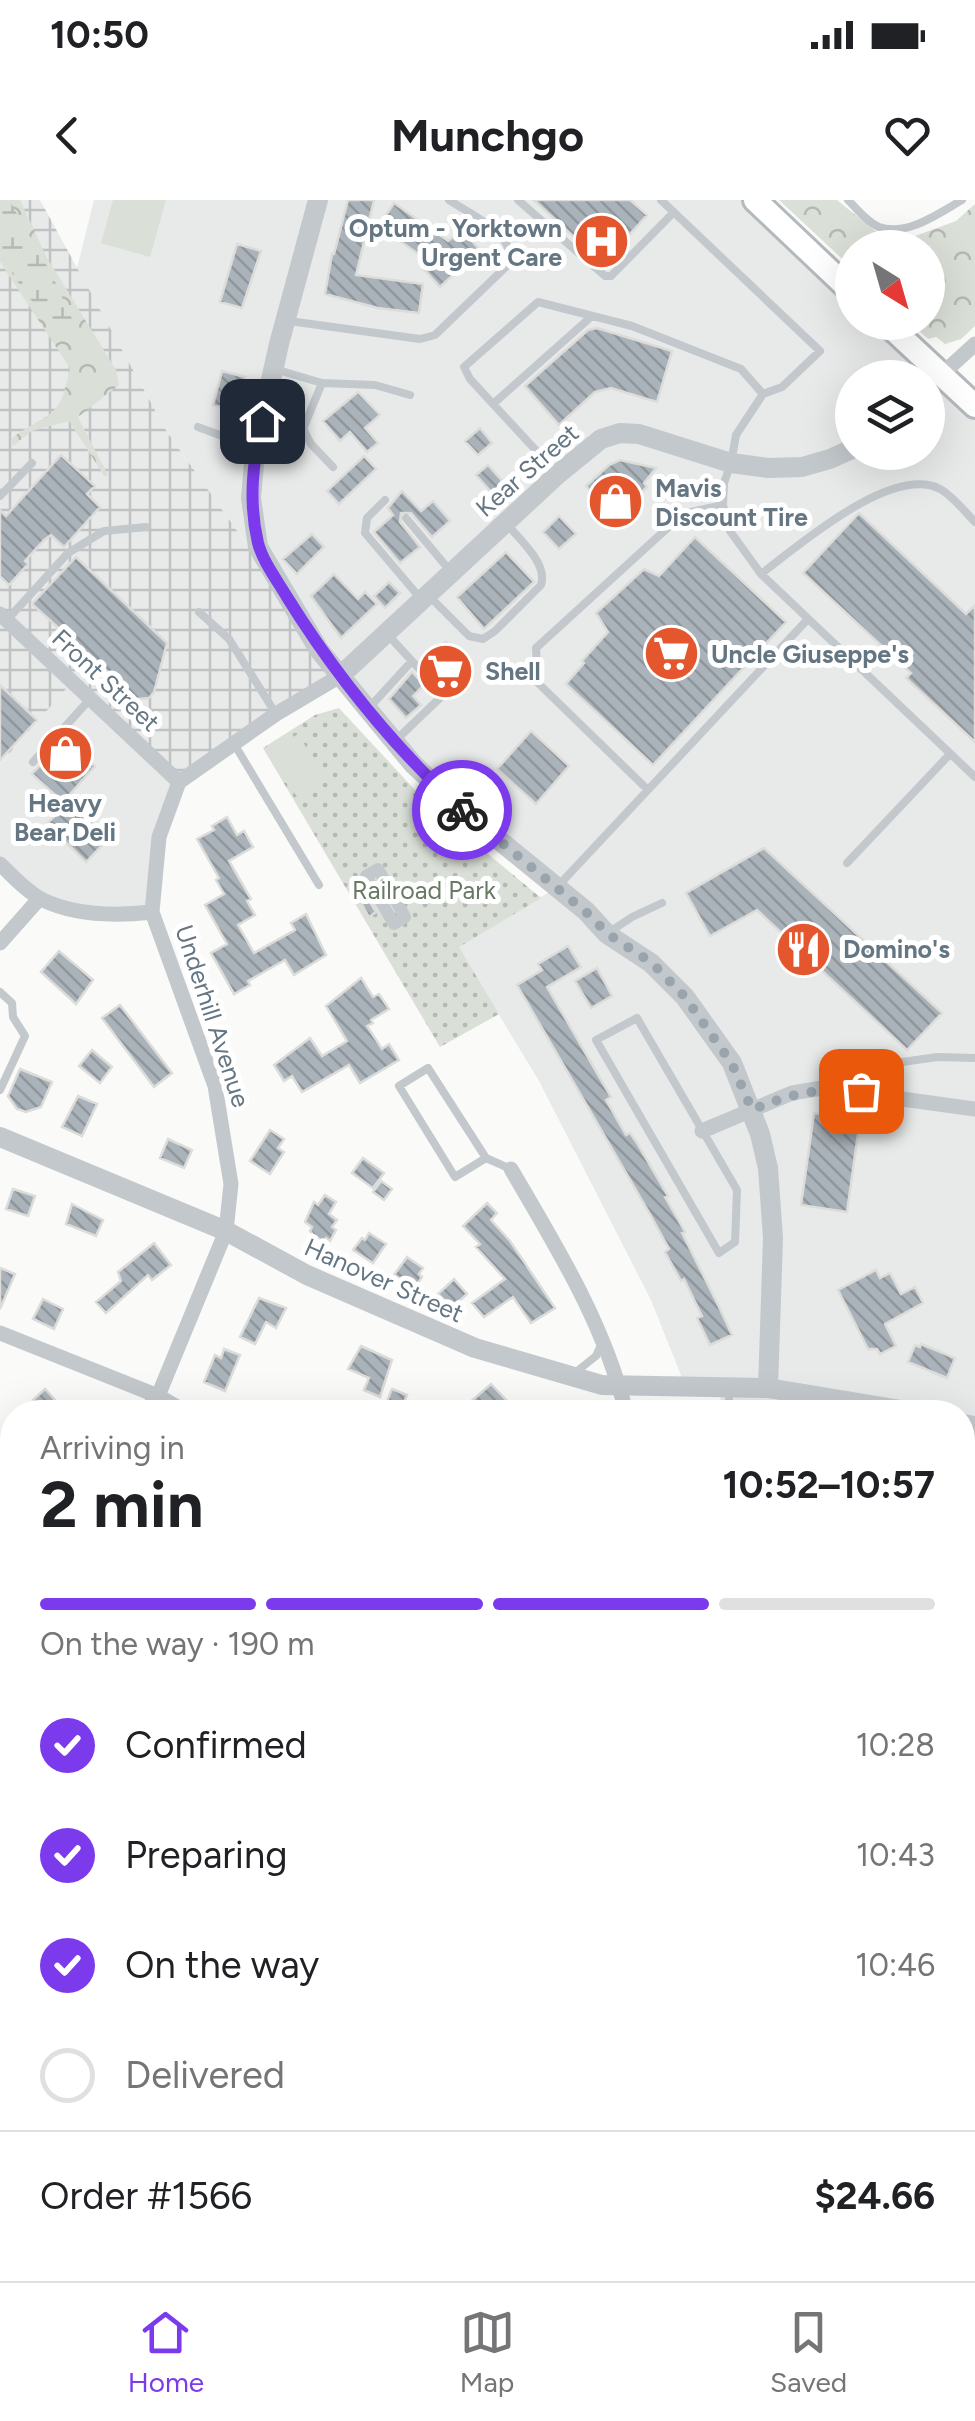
<!DOCTYPE html>
<html lang="en">
<head>
<meta charset="utf-8">
<style>
  body { margin:0; font-family:Figtree,sans-serif; background:#f6f6f6; color:#202124; height:100vh; display:flex; flex-direction:column; font-size:38px; white-space:nowrap }
  * { box-sizing:border-box; margin:0 }
  p { font-size:32px; color:#757577 }
  .icon { flex:none; width:55px; height:55px; fill:none; stroke:currentColor; stroke-width:2; stroke-linecap:round; stroke-linejoin:round }
  .map { position:relative; flex:1; overflow:hidden }
  .details { position:absolute; left:0px; top:1200px; width:975px; height:882px; display:flex; flex-direction:column; background:#fff; border-radius:40px 40px 0 0; box-shadow:0 10px 40px #0002 }
  .details>* { flex:none }
  .needle { width:65px; rotate:143deg }
  .fabs { position:absolute; left:835px; top:30px; display:grid; gap:20px }
  .fabs a { display:grid; place-items:center; width:110px; height:110px; border-radius:50%; background:#fff; box-shadow:0 10px 40px #0002; font-size:50px }
  .pin { position:absolute; display:grid; place-items:center; width:85px; height:85px; color:#fff; margin:-42px; border-radius:20px; box-shadow:0 5px 15px #0006 }
  .courier { position:absolute; display:grid; place-items:center; width:100px; height:100px; margin:-50px; border:8px solid #7c3aed; border-radius:50%; background:#fff; color:#222; box-shadow:0 2px 12px #0007 }
  .summary em { font-style:normal; font-weight:700 }
  .summary div { display:flex; flex-direction:column-reverse }
  .summary { display:flex; align-items:center; justify-content:space-between; height:170px; padding:0 40px }
  h1 { font-size:65px; font-weight:700; line-height:75px }
  .bar { display:grid; grid-template-columns:repeat(4,1fr); gap:15px 10px; align-content:center; height:120px; padding:0 40px }
  .bar i { height:12px; border-radius:8px; background:#e0e0e0 }
  .bar .active { background:#7c3aed }
  .bar p { grid-column:span 4 }
  .line { display:flex; align-items:center; gap:25px; padding:0 40px; border-top:2px solid #e0e0e0 }
  .line div { flex:1 }
  ol { padding:0 40px; list-style:none }
  li { display:flex; align-items:center; gap:30px; height:110px }
  li p { margin-inline-start:auto }
  li .icon { padding:10px; border-radius:50%; background:#7c3aed; color:#fff; stroke-width:4 }
  li:last-child { color:#757577 }
  li i { width:55px; height:55px; border:5px solid #e0e0e0; border-radius:50% }
  .status { display:flex; justify-content:space-between; align-items:center; height:70px; padding:0 50px; background:#fff; direction:ltr }
  .status svg { height:28px; fill:currentColor }
  header { display:flex; justify-content:space-between; align-items:center; height:130px; padding:0 40px; background:#fff; font-size:45px; font-weight:700 }
  .menu { display:flex; justify-content:space-around; align-items:center; height:140px; border-top:2px solid #e0e0e0; background:#fff; font-size:28px; color:#757577 }
  .menu a { display:grid; justify-items:center; gap:5px }
  .menu .active { color:#7c3aed }
  .map>svg:first-child { display:block }
  .built { fill:#e8e9e9; fill-rule:evenodd }
  .industrial { fill:url(#industrial-grid) }
  .green { fill:url(#green-dots) }
  .forest { fill:url(#forest-crowns) }
  .wetland { fill:url(#wetland-marsh) }
  .pitch { fill:#dadfd7 }
  .water { fill:url(#water-rules) }
  .lines { fill:none; stroke-linecap:round; stroke-linejoin:round }
  .stream { stroke:#bbc7cb; stroke-width:5 }
  .building { fill:url(#building-back-hatch); stroke:#dcdcda; stroke-width:2.5 }
  .secondary-casing { stroke:#b3babf; stroke-width:28 }
  .service { stroke:#c3c8cc; stroke-width:8 }
  .pedestrian { stroke:#c3c8cc; stroke-width:12 }
  .minor { stroke:#c3c8cc; stroke-width:15 }
  .tertiary { stroke:#c3c8cc; stroke-width:20 }
  .secondary { stroke:#fff; stroke-width:22 }
  .done { stroke:#99a4ac; stroke-width:10; stroke-dasharray:0 18 }
  .route { stroke:#7c3aed; stroke-width:12 }
  .labels { text-anchor:middle; dominant-baseline:central; stroke-width:10; stroke-linejoin:round; paint-order:stroke }
  .poi-label { font-size:25px; font-weight:bold; fill:#657683; stroke:#fff; text-anchor:start }
  .street-label { font-size:25px; fill:#657683; stroke:#fff }
  .park-label { font-size:25px; fill:#687a64; stroke:#fff }
</style>
</head>
<body>
<div class="status"><b>10:50</b><svg viewBox="0 0 49 12"><path d="M0 12V9h3v3zM5 12V6h3v6zM10 12V3h3v9zM15 12V0h3v12zM26 1h20v11H26zM47 4h2v5h-2z"/></svg></div>
<header><svg class="icon" aria-label="back" viewBox="0 0 24 24"><path d="M15 5l-7 7 7 7"/></svg>Munchgo<svg class="icon" aria-label="heart" viewBox="0 0 24 24"><path d="M12 20l-8-8c-3-5 5-10 8-4 3-6 11-1 8 4z"/></svg></header>
<div class="map">
<svg width="975" height="2081" viewBox="0 0 975 2081">
  <defs>
    <pattern id="industrial-grid" width="8" height="8" patternUnits="userSpaceOnUse" patternTransform="scale(2.5)"><rect width="8" height="8" fill="#e8e9e9"/><path d="M0 4h8M4 0v8" fill="none" stroke="#c0c1c2"/></pattern>
    <pattern id="green-dots" width="8" height="8" patternUnits="userSpaceOnUse" patternTransform="scale(2.5)"><rect width="8" height="8" fill="#dadfd7"/><path d="M2 2h.1M6 6h.1" fill="none" stroke="#b4b9b4" stroke-width="1.8" stroke-linecap="round"/></pattern>
    <pattern id="forest-crowns" width="20" height="18" patternUnits="userSpaceOnUse" patternTransform="scale(2.5)"><rect width="20" height="18" fill="#dadfd7"/><path d="M2 6a3 3 0 1 1 6 0M12 15a3 3 0 1 1 6 0" fill="none" stroke="#b4b9b4"/></pattern>
    <pattern id="wetland-marsh" width="20" height="14" patternUnits="userSpaceOnUse" patternTransform="scale(2.5)"><rect width="20" height="14" fill="#dadfd7"/><path d="M1 5h8M5 5V1M11 12h8M15 12V8" fill="none" stroke="#b4b9b4"/></pattern>
    <pattern id="water-rules" width="6" height="5" patternUnits="userSpaceOnUse" patternTransform="scale(2.5)"><rect width="6" height="5" fill="#bbc7cb"/><path d="M0 2.5h6" fill="none" stroke="#9ca6aa"/></pattern>
    <pattern id="building-back-hatch" width="6" height="6" patternUnits="userSpaceOnUse" patternTransform="scale(2.5)"><rect width="6" height="6" fill="#aab3b9"/><path d="M-1 5l2 2M0 0l6 6M5-1l2 2" fill="none" stroke="#8e969c"/></pattern>
  </defs>
  <rect width="100%" height="100%" fill="#fafaf8"/>
  <!-- built -->
  <path class="built" d="M94,0H755L852,92V122L885,123L975,206V2081H797L801,2070H962V1212H721L720,1188H686L651,1100L539,881L458,747L556,688L433,583L340,476L167,232L77,68ZM852,178H928V252H852Z
    M72,482L179,582L167,608L152,712L67,709L0,664V564Z"/>
  <!-- industrial -->
  <path class="industrial" d="M0,0H40L167,232L340,476L179,582L72,482L0,564Z"/>
  <!-- green -->
  <path class="green" d="M339,508L428,604L541,698L459,747L499,814L440,847L263,548L315,515Z
    M975,1725V1994L963,1991L962,1741Z
    M145,2070H573L570,2081H154Z"/>
  <!-- forest -->
  <path class="forest" d="M0,0H20L46,56L116,170L119,185L78,217L108,275L105,277L69,221L32,231L13,246L11,239C51,209 59,223 70,168L0,62Z
    M779,0H837L883,37L899,42L956,21L975,4V126L961,139L945,144L936,137L928,139L911,123L928,122V48H852V68Z
    M538,2070H633L630,2081H535Z"/>
  <!-- wetland -->
  <path class="wetland" d="M0,0H9L51,73L73,121L66,134C47,126 11,75 2,55C0,41 0,16 0,0Z"/>
  <!-- pitch -->
  <path class="pitch" d="M113,0H166L150,57L101,43Z
    M298,534L326,580L297,597L270,551Z
    M975,1780V1841L963,1831V1796Z"/>
  <!-- water -->
  <path class="water" d="M289,2070H517L521,2081H296Z"/>
  <g class="lines">
    <!-- stream -->
    <path class="stream" d="M0,1673L12,1681"/>
  </g>
  <!-- building -->
  <path class="building" d="M348,0H374L356,75L423,84L419,113L378,108L325,94L332,54H334Z
    M534,0H630L647,15L603,64Z
    M394,3L448,41L462,30L480,50L440,87L422,67L428,61L379,26Z
    M237,44L261,51L242,108L220,102Z
    M597,128L672,151L657,202L611,188L595,192L559,225L525,186L588,130Z
    M222,171L245,177L237,211L213,205Z
    M358,192L380,215L365,228L378,243L367,252L350,232L340,241L323,221Z
    M480,228L492,243L478,255L465,241Z
    M61,255L95,286L87,294L100,307L64,347L51,335L44,340L25,361L28,364L9,385L0,376V310L6,316Z
    M364,256L376,269L339,304L327,291Z
    M620,260L656,268L644,283L647,287L615,317L586,286L609,265Z
    M488,265L512,292L501,303L476,275Z
    M402,291L421,311L433,301L450,321L432,337L411,313H401L400,322L420,347L400,363L374,332L393,315L388,308Z
    M859,313L966,414L975,405V542L906,478L911,473L803,373Z
    M559,316L576,334L559,349L543,332Z
    M312,334L324,347L297,374L283,359Z
    M695,337L786,422L653,565L566,484L584,463L582,461L608,432L596,413L644,369L659,376Z
    M506,352L534,382L484,429L457,397Z
    M76,357L167,443L154,492L149,498L137,499L32,404Z
    M334,374L358,399L365,392L377,404L341,438L311,396Z
    M389,382L400,393L385,408L374,396Z
    M446,442L460,457L454,462L471,481L454,497L422,461Z
    M412,472L424,485L413,496L421,505L406,518L389,499Z
    M0,485L37,520L0,560Z
    M531,531L569,566L536,604L497,569Z
    M64,539L95,566L63,602L32,574Z
    M69,601L108,639L86,662L47,624Z
    M227,617L237,635L244,631L253,647L229,661L251,699L247,701L255,715L238,725L254,753L295,730L291,723L306,714L326,755L294,775L285,760L248,781L250,785L234,794L211,753L227,744L205,705L224,694L216,680L219,678L197,639L214,630L212,626Z
    M764,648L942,813L907,850L757,710L710,736L686,693Z
    M363,690L376,712L369,717L356,694Z
    M568,746L581,767L547,787L611,897L606,900L626,935L630,933L637,943L668,996L665,997L685,1032L682,1033L719,1107L732,1135L710,1145L697,1118L702,1116L684,1079L681,1081L665,1052L669,1049L650,1014L517,785L542,770L538,764Z
    M59,751L93,780L76,804L41,772Z
    M597,768L612,796L591,808L575,781Z
    M361,778L373,797L379,794L389,809L371,820L373,823L367,826L382,849L389,844L399,860L360,883L349,865L302,892L292,876L284,881L274,865L310,838L322,856L347,841L326,806Z
    M120,805L172,873L154,887L102,818Z
    M92,850L112,867L100,883L79,866Z
    M20,869L52,882L41,907L26,912L17,909L8,896Z
    M78,896L97,904L82,936L62,927Z
    M814,913L860,920L847,1012L801,1005Z
    M270,930L284,939L278,948L284,952L270,974L250,961Z
    M168,939L192,950L184,968L160,958Z
    M363,958L384,973L373,988L352,973Z
    M381,981L392,989L384,1000L373,992Z
    M13,989L35,996L28,1016L6,1009Z
    M325,995L336,1002L329,1014L337,1020L332,1027L336,1030L330,1041L326,1038L324,1042L313,1035L310,1031L312,1027L305,1022L314,1002L318,1005Z
    M487,1003L497,1013L491,1020L510,1041L555,1108L531,1123L513,1097L484,1117L472,1103L505,1079L476,1047L480,1044L463,1026Z
    M72,1004L103,1020L96,1036L66,1024Z
    M369,1033L386,1044L373,1063L353,1050L362,1038L365,1040Z
    M154,1043L171,1065L152,1080L148,1075L106,1113L96,1102L121,1081L118,1072Z
    M407,1057L423,1068L419,1074L422,1077L414,1089L394,1075Z
    M0,1068L15,1074L0,1109Z
    M876,1070L880,1078L890,1073L901,1094L915,1087L923,1103L885,1124L896,1146L880,1154L877,1149H868L838,1090Z
    M454,1079L467,1094L452,1108L438,1094Z
    M259,1098L286,1108L276,1128L266,1122L255,1144L240,1137Z
    M43,1099L63,1109L54,1129L33,1119Z
    M921,1144L955,1158L947,1178L908,1162L915,1145L920,1147Z
    M361,1146L392,1160L380,1197L364,1190L369,1178L348,1169Z
    M224,1149L240,1155L225,1191L204,1182L215,1155L221,1158Z
    M491,1184L506,1200L492,1212H459Z
    M45,1189L56,1201L44,1212L33,1200Z
    M392,1189L407,1195L401,1210L386,1204Z
    M0,1543L12,1557V1592L0,1578Z
    M962,1600L975,1610V1625L962,1641Z"/>
  <g class="lines">
    <defs>
      <path id="secondary" d="M755,0L852,92
        M885,122L975,206"/>
    </defs>
    <!-- secondary casing -->
    <use href="#secondary" class="secondary-casing"/>
    <!-- service -->
    <path class="service" d="M518,0L605,76H611L674,12
      M661,0L820,151L782,187L763,194
      M848,0C857,9 867,22 879,27C907,37 939,13 962,0
      M289,121L420,139L435,135L510,63C515,33 471,15 449,0
      M278,170L322,183L375,185L410,195
      M322,183L303,229L311,244L333,267
      M493,204L592,116
      M198,227L252,247
      M555,271L470,179L464,167L538,102L632,126L741,169L763,194L736,235L731,263L724,283L723,305L730,331L761,374L975,577
      M0,296L32,263
      M385,300L367,318L365,333L421,399
      M406,318L451,372
      M761,374C798,346 892,264 940,289C953,296 965,312 975,322
      M430,397L469,436L483,439L495,431L541,385C548,363 519,339 505,322
      M199,412L229,439L276,514
      M7,420L68,353L104,331L146,327
      M389,436L443,495L395,541
      M368,509L411,462
      M233,542L319,685
      M33,562L91,498
      M648,590L538,483L536,448L674,322L691,312L723,305
      M847,663L950,554
      M558,686L808,419
      M611,731L632,717L662,703
      M0,792L12,803L13,817L25,836L0,890
      M637,818L737,990L735,1042L719,1053L596,840Z
      M883,895L889,864L937,857L975,858
      M486,958L455,977L399,886L428,868L486,958L511,969
      M576,1172L596,1156L602,1143
      M729,1212V1188
      M962,1555L975,1564
      M941,2070L952,2081
      M835,2081L839,2070
      M952,2081L975,2064"/>
    <!-- pedestrian -->
    <path class="pedestrian" d="M378,669L405,717L394,724L366,676Z"/>
    <!-- minor -->
    <path class="minor" d="M941,175L975,144
      M0,414L179,582
      M0,664C13,676 28,693 43,700C76,716 116,716 152,712
      M0,743L39,699
      M702,931L792,893L822,888L975,909
      M511,969C557,1048 604,1123 626,1212
      M0,1133L158,1196L186,1212
      M144,1212L158,1196L226,1031L231,984L215,886L152,712L159,637L179,582L276,514L340,476
      M0,1351L12,1340
      M0,1491L12,1505
      M962,1709L975,1693
      M0,1770L12,1784
      M0,1890L12,1879
      M0,1901L12,1916
      M962,2028L975,2047
      M144,2070L153,2081
      M52,2081L64,2070
      M797,2081L801,2070"/>
    <!-- tertiary -->
    <path class="tertiary" d="M318,0L279,144L255,252L251,298L258,347L319,450L413,564L462,610L586,711L607,734L651,763L685,797L732,863L760,934L768,968L773,1038L768,1188
      M340,476L558,274L601,239L620,233L639,234L731,263L768,268L802,267L830,259L852,249
      M0,937L226,1031L307,1075L475,1148L602,1185L768,1188L913,1212
      M962,1224L975,1226"/>
    <!-- secondary -->
    <use href="#secondary" class="secondary"/>
  </g>
  <g class="lines">
    <!-- done -->
    <path class="done" d="M462,610L586,712L608,734L652,763L685,797L732,864L752,910C792,893 817,888 861,891"/>
    <!-- route -->
    <path class="route" d="M262,221C253,262 248,301 258,343C263,362 277,380 287,397C336,476 394,547 462,610"/>
  </g>
  <!-- icons -->
  <defs>
    <symbol id="hospital-disc" viewBox="-11 -11 22 22"><circle r="9.5" fill="#e4572e" stroke="#fff"/><path d="M-5-5h3v3.5h4V-5h3V5h-3V1.5h-4V5h-3Z" fill="#fff"/></symbol>
    <symbol id="shop-disc" viewBox="-11 -11 22 22"><circle r="9.5" fill="#e4572e" stroke="#fff"/><path d="M-5-2.5h2.3a2.7 3.5 0 0 1 5.4 0H5L5.5 6h-11ZM-1.5-2.5h3a1.5 2.3 0 0 0-3 0Z" fill="#fff"/></symbol>
    <symbol id="supermarket-disc" viewBox="-11 -11 22 22"><circle r="9.5" fill="#e4572e" stroke="#fff"/><path d="M-6-5.5h2.5l.6 2H6L4.5 2H-2.5L-4.4-4H-6ZM-1.5 3.2a1.3 1.3 0 1 0 .1 0ZM3 3.2a1.3 1.3 0 1 0 .1 0Z" fill="#fff"/></symbol>
    <symbol id="restaurant-disc" viewBox="-11 -11 22 22"><circle r="9.5" fill="#e4572e" stroke="#fff"/><path d="M-5-6h1v4h1v-4h1v4h1v-4h1v5L-1.5 .5V6h-2V.5L-5-1ZM5-6V6H3V1.5H1.5Q1.5-4 5-6Z" fill="#fff"/></symbol>
  </defs>
  <g fill-rule="evenodd">
    <use href="#hospital-disc" x="570" y="10" width="63" height="63"/>
    <use href="#shop-disc" x="584" y="270" width="63" height="63"/>
    <use href="#supermarket-disc" x="640" y="422" width="63" height="63"/>
    <use href="#supermarket-disc" x="414" y="440" width="63" height="63"/>
    <use href="#shop-disc" x="34" y="522" width="63" height="63"/>
    <use href="#restaurant-disc" x="772" y="718" width="63" height="63"/>
  </g>
  <g class="labels">
    <!-- poi labels -->
    <g class="poi-label">
      <text x="562" y="28" text-anchor="end">Optum - Yorktown<tspan x="562" dy="29">Urgent Care</tspan></text>
      <text x="655" y="288">Mavis<tspan x="655" dy="29">Discount Tire</tspan></text>
      <text x="711" y="454">Uncle Giuseppe's</text>
      <text x="485" y="471">Shell</text>
      <text x="65" y="603" text-anchor="middle">Heavy<tspan x="65" dy="29">Bear Deli</tspan></text>
      <text x="843" y="749">Domino's</text>
    </g>
    <!-- street labels -->
    <g class="street-label">
      <text transform="translate(527 270) rotate(-41)">Kear Street</text>
      <text transform="translate(106 480) rotate(43)">Front Street</text>
      <text transform="translate(213 816) rotate(72)">Underhill Avenue</text>
      <text transform="translate(384 1080) rotate(24)">Hanover Street</text>
    </g>
    <!-- park labels -->
    <g class="park-label">
      <text x="424" y="690">Railroad Park</text>
    </g>
  </g>
</svg>
<div class="fabs">
<a><svg class="needle" viewBox="-14 -14 28 28"><path d="M0-13l5 13h-10z" fill="#e53935"/><path d="M0 13l5-13h-10z" fill="#757577"/></svg></a>
<a><svg class="icon" aria-label="layers" viewBox="0 0 24 24"><path d="M12 4l9 5-9 5-9-5zM3 14l9 5 9-5"/></svg></a>
</div>
<div class="pin" style="left:861px;top:891px;background:#ea580c"><svg class="icon" aria-label="bag" viewBox="0 0 24 24"><path d="M5 8h14l-1 12H6zM9 8a3 3 0 0 1 6 0"/></svg></div>
<div class="pin" style="left:262px;top:221px;background:#1f2937"><svg class="icon" aria-label="home" viewBox="0 0 24 24"><path d="M3 11l9-7 9 7M6 9v11h12V9"/></svg></div>
<div class="courier" style="left:462px;top:610px"><svg class="icon" aria-label="bike" viewBox="0 0 24 24"><circle cx="6" cy="16" r="4"/><circle cx="18" cy="16" r="4"/><path d="M6 16l4-8h5l3 8M10 8l3 8H6M13 5h3"/></svg></div>
<section class="details">
<div class="summary"><div><h1>2 min</h1><p>Arriving in</p></div><em>10:52–10:57</em></div>
<div class="bar"><i class="active"></i><i class="active"></i><i class="active"></i><i></i><p>On the way · 190 m</p></div>
<ol>
<li><svg class="icon" aria-label="check" viewBox="0 0 24 24"><path d="M5 12l5 5 9-10"/></svg>Confirmed<p>10:28</p></li>
<li><svg class="icon" aria-label="check" viewBox="0 0 24 24"><path d="M5 12l5 5 9-10"/></svg>Preparing<p>10:43</p></li>
<li><svg class="icon" aria-label="check" viewBox="0 0 24 24"><path d="M5 12l5 5 9-10"/></svg>On the way<p>10:46</p></li>
<li><i></i>Delivered</li>
</ol>
<div class="line" style="height:130px"><div>Order #1566</div><b>$24.66</b></div>
</section>
</div>
<nav class="menu">
<a class="active"><svg class="icon" aria-label="home" viewBox="0 0 24 24"><path d="M3 11l9-7 9 7M6 9v11h12V9"/></svg>Home</a>
<a><svg class="icon" aria-label="map" viewBox="0 0 24 24"><path d="M3 6l6-2 6 2 6-2v14l-6 2-6-2-6 2zM9 4v14M15 6v14"/></svg>Map</a>
<a><svg class="icon" aria-label="saved" viewBox="0 0 24 24"><path d="M7 4h10v16l-5-4-5 4z"/></svg>Saved</a>
</nav>
</body>
</html>
